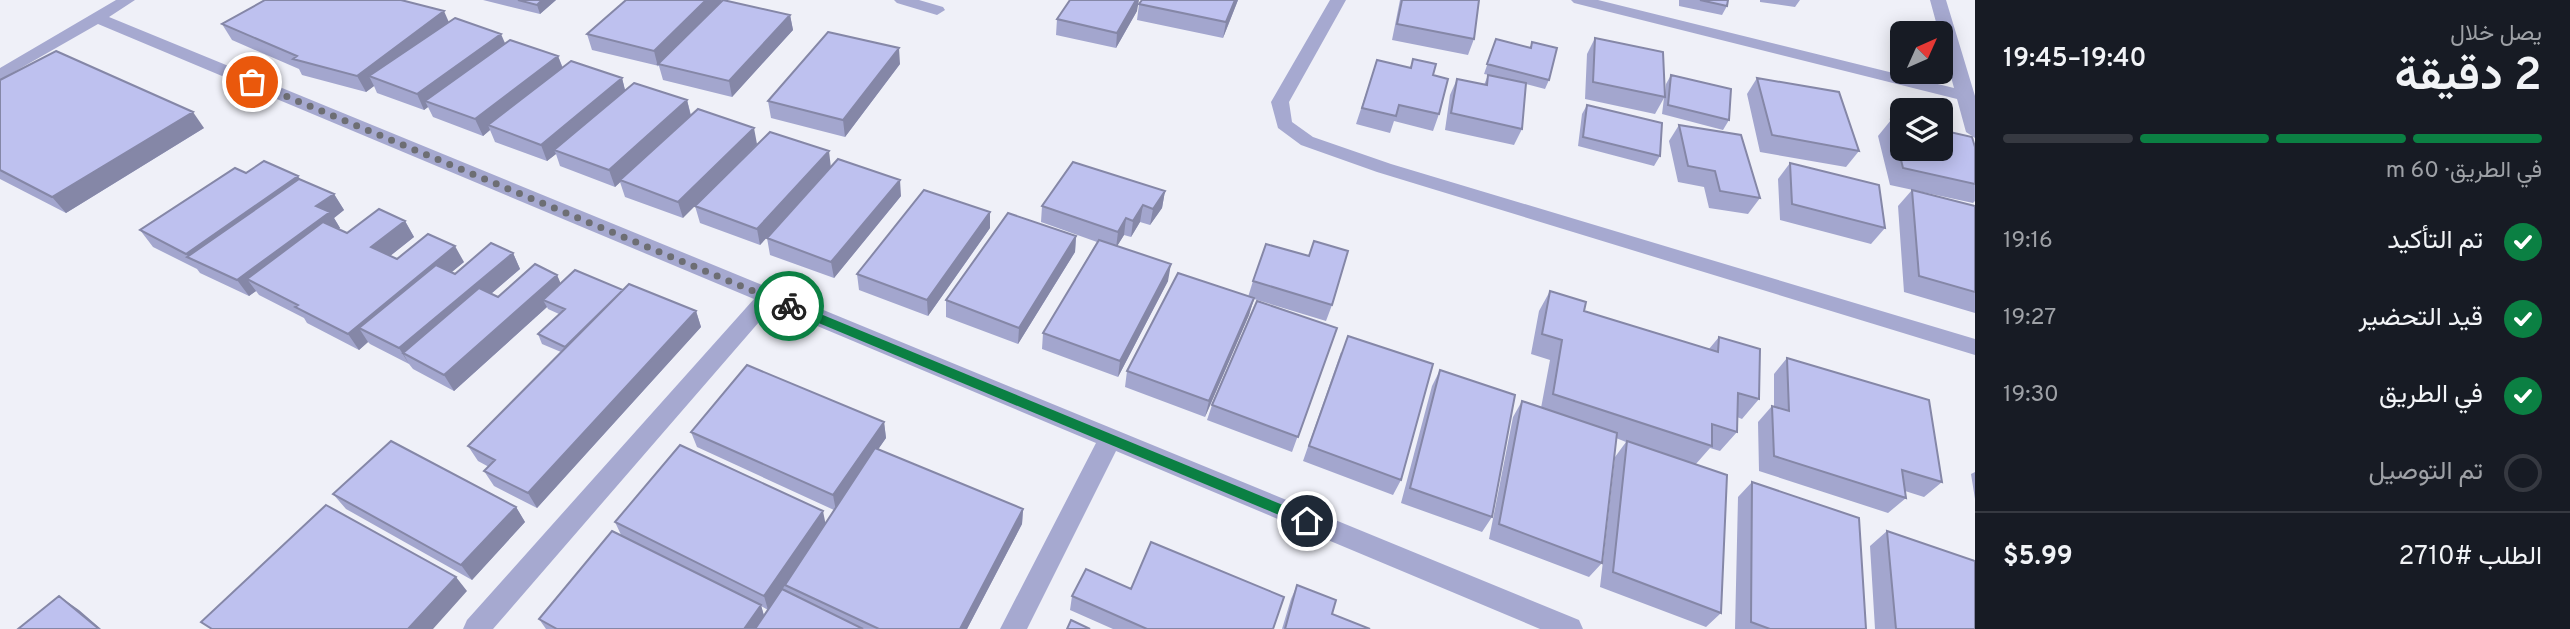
<!DOCTYPE html>
<html lang="ar">
<head>
<meta charset="utf-8">
<style>
  body { margin:0; font-family:Overpass,Vazirmatn,sans-serif; background:#20242c; color:#f1f3f6; direction:rtl; height:100vh; display:flex; flex-direction:column; font-size:26px; white-space:nowrap }
  * { box-sizing:border-box; margin:0 }
  p { font-size:23px; color:#9ea1a6 }
  .icon { flex:none; width:38px; height:38px; fill:none; stroke:currentColor; stroke-width:2; stroke-linecap:round; stroke-linejoin:round }
  .map { position:relative; flex:1; overflow:hidden; direction:ltr }
  .details { display:flex; flex-direction:column; background:#171b24; width:595px }
  .details>* { flex:none }
  .needle { width:46px; rotate:45deg }
  .tools { position:absolute; left:1890px; top:21px; display:grid; gap:14px }
  .tools a { display:grid; place-items:center; width:63px; height:63px; border-radius:10px; background:#171b24; box-shadow:0 4px 18px #0003; font-size:35px }
  .pin { position:absolute; display:grid; place-items:center; width:60px; height:60px; color:#fff; margin:-30px; border:4px solid #fff; border-radius:50%; box-shadow:0 2px 7px #0007 }
  .courier { position:absolute; display:grid; place-items:center; width:70px; height:70px; margin:-35px; border:5px solid #0b8043; border-radius:50%; background:#fff; color:#222; box-shadow:0 2px 9px #0007 }
  .head em { font-style:normal; font-weight:600 }
  .head div { display:flex; flex-direction:column-reverse }
  .head { display:flex; align-items:center; justify-content:space-between; height:119px; padding:0 28px }
  h1 { font-size:46px; font-weight:600; line-height:52px }
  .bar { display:grid; grid-template-columns:repeat(4,1fr); gap:10px 7px; align-content:center; height:84px; padding:0 28px }
  .bar i { height:9px; border-radius:5px; background:#363941 }
  .bar .on { background:#0b8043 }
  .bar p { grid-column:span 4 }
  .line { display:flex; align-items:center; gap:18px; padding:0 28px; border-top:2px solid #363941 }
  .line div { flex:1 }
  ol { padding:0 28px; list-style:none }
  li { display:flex; align-items:center; gap:21px; height:77px }
  li p { margin-inline-start:auto }
  li .icon { padding:7px; border-radius:50%; background:#0b8043; color:#fff; stroke-width:4 }
  li:last-child { color:#9ea1a6 }
  li i { width:38px; height:38px; border:4px solid #363941; border-radius:50% }
  main { display:flex; flex:1; min-height:0 }
  .map>svg:first-child { display:block }
  .lines { fill:none; stroke-linecap:round; stroke-linejoin:round }
  .minor { fill:#a6a9d0; fill-rule:evenodd }
  .wall { fill:#a3a6ce; fill-rule:evenodd }
  .shaded-wall { fill:#8587a7 }
  .building { fill:#bec1ef; stroke:#8587a7; stroke-width:2 }
  .route { fill:#0b8043 }
  .done { stroke:#6d6e73; stroke-width:7; stroke-dasharray:0 12.6 }
</style>
</head>
<body>
<main>
<section class="details">
<div class="head"><div><h1>2 دقيقة</h1><p>يصل خلال</p></div><em>19:40–19:45</em></div>
<div class="bar"><i class="on"></i><i class="on"></i><i class="on"></i><i></i><p>في الطريق · 60 m</p></div>
<ol>
<li><svg class="icon" aria-label="check" viewBox="0 0 24 24"><path d="M5 12l5 5 9-10"/></svg>تم التأكيد<p>19:16</p></li>
<li><svg class="icon" aria-label="check" viewBox="0 0 24 24"><path d="M5 12l5 5 9-10"/></svg>قيد التحضير<p>19:27</p></li>
<li><svg class="icon" aria-label="check" viewBox="0 0 24 24"><path d="M5 12l5 5 9-10"/></svg>في الطريق<p>19:30</p></li>
<li><i></i>تم التوصيل</li>
</ol>
<div class="line" style="height:91px"><div>الطلب #2710</div><b>$5.99</b></div>
</section>
<div class="map">
<svg width="1975" height="629" viewBox="0 0 1975 629">
  <rect width="100%" height="100%" fill="#eff0f8"/>
  <g class="lines">
    <!-- minor -->
    <path class="minor" d="M116,0H135L109,17L1579,620L1583,629H1540L1116,451L1027,629H1000L1096,443L772,307L493,629H463L467,620L754,299L98,24L0,80V68Z
      M894,0H919L943,7L945,10L937,15L897,3Z
      M1330,0H1346L1289,102L1292,122L1313,137L1391,164L1975,339V355L1377,172L1301,145L1278,128L1271,102Z
      M1571,0H1598L1954,88L1930,0H1946L1975,96V138L1966,132L1957,99L1574,3Z"/>
  </g>
  <!-- wall -->
  <path class="wall" d="M483,0H556L540,14Z
    M626,0H721L722,1L790,15L793,30L732,97L663,80L659,66L592,50L587,34Z
    M1238,0L1223,38L1137,20L1139,4Z
    M1400,0H1479L1474,39L1468,55L1392,40Z
    M1679,0H1728L1727,6L1722,15L1679,6Z
    M1760,0H1800L1795,7L1760,2Z
    M1137,11L1116,48L1056,35L1057,19Z
    M449,22L505,43L558,56L563,68L622,78L625,90L687,100L691,115L683,218L625,197L620,182L615,187L560,166L556,154L547,161L495,142L490,130L483,136L433,117L428,107L424,110L377,93L374,86L366,92L302,75L299,69L232,40L222,24Z
    M1595,38L1665,94L1666,84L1671,75L1729,120L1723,130L1662,114L1664,98L1655,114L1585,99L1587,54Z
    M1496,39L1530,48L1532,42L1549,80L1545,89L1526,84L1522,129L1514,145L1445,130L1450,95L1457,79L1484,85L1488,75L1494,76L1484,74Z
    M1413,59L1433,75L1439,114L1433,131L1394,121L1390,133L1356,124L1377,60L1410,68Z
    M900,64L845,137L771,118L768,101Z
    M1757,78L1859,151L1846,167L1760,152L1747,94Z
    M0,80L204,128L66,213L0,179Z
    M1587,105L1660,156L1654,166L1578,146L1582,114Z
    M1891,120L1975,147V201L1973,203L1890,185L1878,136Z
    M1679,125L1760,198L1748,214L1709,208L1704,187L1678,182L1669,141Z
    M1790,163L1885,228L1871,244L1780,220L1778,179Z
    M831,167L901,196L834,278L770,255L767,238L789,213L760,245L700,223L695,206Z
    M246,173L300,179L334,194L344,210L334,218L340,228L339,229L347,233L405,221L414,237L390,256L397,259L464,262L451,272L455,274L513,253L520,269L491,294L498,297L557,275L560,283L623,290L696,311L701,327L537,508L494,486L484,471L489,467L478,461L468,446L561,352L542,344L538,334L559,314L548,309L547,307L454,391L413,369L409,364L370,344L368,342L359,350L307,323L304,318L259,295L256,291L249,296L200,273L197,269L153,247L140,230Z
    M1912,190L1975,206V313L1904,292L1898,206Z
    M1165,191L1162,208L1150,225L1140,222L1131,237L1124,235L1117,246L1168,281L1118,377L1042,349L1043,333L1097,242L1041,222L1042,206Z
    M990,228L928,316L859,290L857,274Z
    M1076,236L1075,252L1018,344L946,317V300Z
    M1253,281L1332,305L1326,321L1254,299L1249,315L1205,417L1125,387L1127,371L1248,297Z
    M1550,291L1584,311L1709,349L1719,337L1759,399L1742,419L1737,417V432L1720,451L1710,448L1695,465L1721,613L1706,627L1600,587L1615,457L1626,442L1616,438L1602,563L1589,577L1489,539L1513,417L1522,401L1541,408L1550,360L1531,354L1539,311Z
    M1337,328L1292,452L1207,420L1212,405Z
    M1341,352L1401,480L1393,495L1303,461Z
    M1787,358L1942,482L1924,497L1905,491L1906,498L1888,513L1759,471L1758,422L1772,406L1774,407V374Z
    M1440,370L1492,517L1482,532L1401,503L1432,386Z
    M884,422L886,438L878,449L1023,509L1022,524L967,629H546L539,619L622,537L615,522L826,523L834,510L697,447L691,432ZM761,606L768,610L764,616Z
    M1975,472V499L1971,474Z
    M1752,482L1866,629H1735L1738,497Z
    M333,494L516,507L525,522L472,580L346,509Z
    M1887,531L1975,629H1875L1870,546Z
    M1297,585L1332,614L1370,629H1282L1291,599Z
    M1131,589L1273,629H1113L1070,610L1072,596Z"/>
  <!-- shaded-wall -->
  <path class="shaded-wall" d="M542,0H556L540,14L537,5Z
    M706,0H721L722,4L658,64V67L654,51Z
    M1136,0H1139L1137,11L1116,48L1117,33Z
    M1235,0H1238L1223,38L1226,22Z
    M444,11L451,27L369,76L374,86L366,92L357,76Z
    M790,15L793,30L732,97L729,81Z
    M501,34L508,50L425,101L428,107L424,110L417,94Z
    M899,48L900,64L845,137L843,120Z
    M558,56L564,72L488,125L490,130L483,136L475,119Z
    M622,78L626,94L554,150L556,154L547,161L541,145Z
    M687,100L691,117L615,187L609,170Z
    M193,112L204,128L66,213L52,197Z
    M754,128L757,144L683,218L678,202Z
    M829,151L831,168L760,245L757,229Z
    M298,176L308,192L190,258L186,254Z
    M900,180L901,196L834,278L831,262Z
    M1165,191L1162,208L1150,225L1153,209Z
    M334,194L344,210L334,218L340,228L262,287L247,279L256,291L249,296L237,280L316,206Z
    M1143,205L1140,222L1131,237L1133,221Z
    M990,212V228L928,316L927,300Z
    M1126,218L1124,235L1116,248L1118,232Z
    M405,221L414,237L380,264L371,247Z
    M1076,236L1075,252L1018,344L1019,328Z
    M455,246L464,262L375,336L359,328L368,342L359,350L348,334Z
    M513,253L520,269L415,359L403,353L409,364L399,348Z
    M1171,264L1168,281L1118,377L1120,361Z
    M557,275L564,291L543,300L547,307L454,391L444,375Z
    M1254,298L1249,315L1205,417L1209,401Z
    M696,311L701,327L537,508L528,493Z
    M884,422L886,438L836,511L833,495Z
    M516,507L525,522L472,580L461,565Z
    M1023,509L1022,524L967,629H960Z
    M823,511L826,526L768,610L764,596Z
    M456,577L467,591L433,629H408Z
    M59,596L79,610L101,629H99Z
    M761,605L765,619L759,629H744Z"/>
  <!-- building -->
  <path class="building" d="M265,0H401L444,11L357,76L293,59L297,56L222,24Z
    M518,0H542L537,5Z
    M626,0H706L654,51L587,34Z
    M723,0L790,15L729,81L658,64Z
    M1070,0H1136L1117,33L1057,19Z
    M1142,0H1235L1226,22L1139,4Z
    M1402,0H1479L1474,39L1397,24Z
    M1700,0H1728L1727,6Z
    M455,18L501,34L417,94L369,76Z
    M828,32L899,48L843,120L768,101Z
    M1595,38L1663,52L1665,97L1593,82Z
    M1496,39L1531,48L1532,42L1557,48L1549,80L1487,64Z
    M510,40L558,56L475,119L425,101Z
    M56,51L193,112L52,197L0,170V80Z
    M1413,59L1436,64L1433,75L1448,79L1439,114L1399,105L1396,116L1362,108L1377,60L1411,68Z
    M571,61L622,78L541,145L488,125Z
    M1488,75L1526,83L1522,129L1451,113L1457,79L1487,85Z
    M1671,75L1731,89L1729,120L1668,105Z
    M1757,78L1839,92L1859,151L1772,135Z
    M634,83L687,100L609,170L554,150Z
    M1587,105L1662,123L1660,156L1583,137Z
    M698,109L754,128L678,202L620,180Z
    M1891,120L1902,122V149H1941V130L1972,137L1975,147V184L1903,168Z
    M1679,125L1741,135L1760,198L1720,191L1715,171L1688,166Z
    M770,132L829,151L757,229L695,206Z
    M838,159L900,180L831,262L767,238Z
    M264,161L298,176L186,254L140,230L235,168L246,173Z
    M1073,162L1165,191L1153,209L1143,205L1133,221L1126,218L1118,232L1042,206Z
    M1790,163L1879,185L1885,228L1792,204Z
    M299,179L334,194L316,206L330,212L237,280L187,257Z
    M924,190L990,212L927,300L857,274Z
    M1912,190L1975,206V292L1919,276Z
    M379,209L405,221L371,247L397,259L428,234L455,246L348,334L295,307L298,305L247,279L323,222L347,233Z
    M1008,213L1076,236L1019,328L946,300Z
    M1099,240L1171,264L1120,361L1043,333Z
    M1314,241L1348,251L1332,305L1253,281L1266,244L1309,256Z
    M491,243L513,253L399,348L359,328L436,265L455,274Z
    M535,264L557,275L444,375L403,353L479,288L498,297Z
    M575,270L623,290L565,347L538,334L565,309L543,300Z
    M1178,273L1254,298L1209,401L1127,371Z
    M629,284L696,311L528,493L484,471L495,460L468,446Z
    M1550,291L1586,302L1584,311L1718,352L1719,337L1760,349L1759,399L1738,393L1737,432L1712,424V446L1553,394L1562,340L1542,334Z
    M1257,301L1337,328L1298,437L1212,405Z
    M1348,336L1433,364L1401,480L1309,446Z
    M1787,358L1929,400L1942,482L1902,470L1906,498L1774,456L1772,406L1789,411Z
    M747,365L884,422L833,495L691,432Z
    M1440,370L1515,395L1492,517L1410,488Z
    M1522,401L1617,433L1602,563L1499,524Z
    M391,441L516,507L461,565L333,494Z
    M1627,441L1727,475L1721,613L1613,572Z
    M680,445L823,511L764,596L615,522Z
    M875,448L1023,509L960,629H879L785,585Z
    M1752,482L1859,518L1866,629H1770L1751,622Z
    M326,505L456,577L408,629H212L201,622Z
    M612,531L761,605L744,629H557L539,619Z
    M1887,531L1975,561V629H1896Z
    M1151,542L1284,597L1273,629H1147L1072,596L1086,569L1131,589Z
    M1297,585L1336,600L1332,614L1370,629H1285Z
    M782,589L863,629H755Z
    M59,596L99,629H18Z
    M1071,620L1090,629H1067Z"/>
  <!-- route -->
  <path class="route" d="M789,301L1312,517L1314,521L1312,525H1303L785,309L783,306Z"/>
  <g class="lines">
    <!-- done -->
    <path class="done" d="M252,82L789,306"/>
  </g>
</svg>
<div class="tools">
<a><svg class="needle" viewBox="-14 -14 28 28"><path d="M0-13l5 13h-10z" fill="#e53935"/><path d="M0 13l5-13h-10z" fill="#9ea1a6"/></svg></a>
<a><svg class="icon" aria-label="layers" viewBox="0 0 24 24"><path d="M12 4l9 5-9 5-9-5zM3 14l9 5 9-5"/></svg></a>
</div>
<div class="pin" style="left:252px;top:82px;background:#ea580c"><svg class="icon" aria-label="bag" viewBox="0 0 24 24"><path d="M5 8h14l-1 12H6zM9 8a3 3 0 0 1 6 0"/></svg></div>
<div class="pin" style="left:1307px;top:521px;background:#1f2937"><svg class="icon" aria-label="home" viewBox="0 0 24 24"><path d="M3 11l9-7 9 7M6 9v11h12V9"/></svg></div>
<div class="courier" style="left:789px;top:306px"><svg class="icon" aria-label="bike" viewBox="0 0 24 24"><circle cx="6" cy="16" r="4"/><circle cx="18" cy="16" r="4"/><path d="M6 16l4-8h5l3 8M10 8l3 8H6M13 5h3"/></svg></div>
</div>
</main>
</body>
</html>
